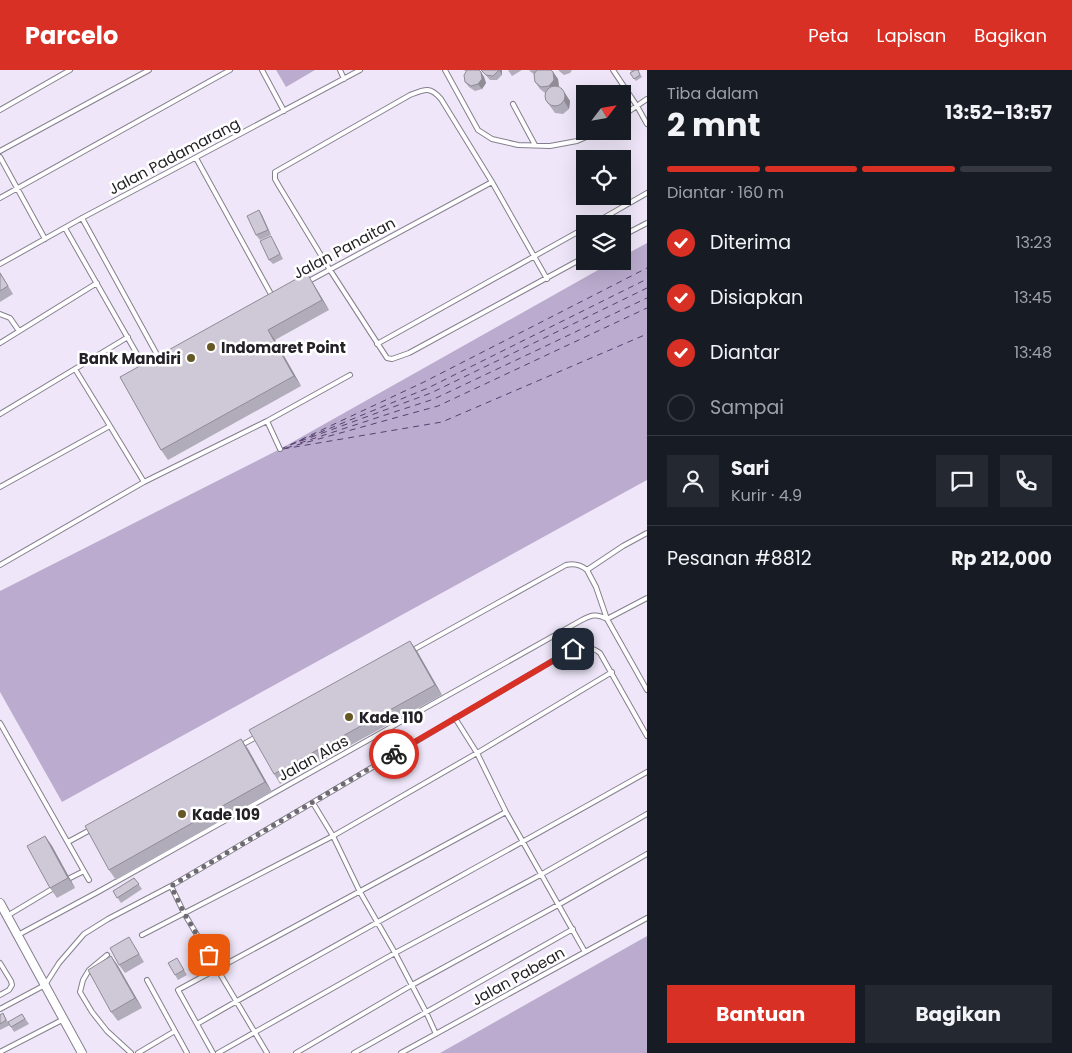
<!DOCTYPE html>
<html lang="id">
<head>
<meta charset="utf-8">
<style>
  body { margin:0; font-family:Poppins,sans-serif; background:#242831; color:#f1f3f6; height:100vh; display:flex; flex-direction:column; font-size:19px; white-space:nowrap }
  * { box-sizing:border-box; margin:0 }
  p { font-size:16px; color:#9ea1a6 }
  .icon { flex:none; width:28px; height:28px; fill:none; stroke:currentColor; stroke-width:2; stroke-linecap:round; stroke-linejoin:round }
  .map { position:relative; flex:1; overflow:hidden }
  .side { display:flex; flex-direction:column; background:#171b24; width:425px }
  .side>* { flex:none }
  .needle { width:32px; rotate:59deg }
  .fabs { position:absolute; left:576px; top:15px; display:grid; gap:10px }
  .fabs a { display:grid; place-items:center; width:55px; height:55px; border-radius:0px; background:#171b24; box-shadow:0 5px 20px #0002; font-size:25px }
  .pin { position:absolute; display:grid; place-items:center; width:42px; height:42px; color:#fff; margin:-21px; border-radius:10px; box-shadow:0 2px 8px #0006 }
  .courier { position:absolute; display:grid; place-items:center; width:50px; height:50px; margin:-25px; border:4px solid #d93025; border-radius:50%; background:#fff; color:#222; box-shadow:0 1px 6px #0007 }
  .headline em { font-style:normal; font-weight:700 }
  .headline div { display:flex; flex-direction:column-reverse }
  .headline { display:flex; align-items:center; justify-content:space-between; height:85px; padding:0 20px }
  h1 { font-size:32px; font-weight:700; line-height:38px }
  .bar { display:grid; grid-template-columns:repeat(4,1fr); gap:8px 5px; align-content:center; height:60px; padding:0 20px }
  .bar i { height:6px; border-radius:4px; background:#363941 }
  .bar .current { background:#d93025 }
  .bar p { grid-column:span 4 }
  .line { display:flex; align-items:center; gap:12px; padding:0 20px; border-top:1px solid #363941 }
  .line div { flex:1 }
  .round { display:grid; place-items:center; flex:none; width:52px; height:52px; border-radius:0px; background:#242831 }
  ol { padding:0 20px; list-style:none }
  li { display:flex; align-items:center; gap:15px; height:55px }
  li p { margin-inline-start:auto }
  li .icon { padding:5px; border-radius:50%; background:#d93025; color:#fff; stroke-width:4 }
  li:last-child { color:#9ea1a6 }
  li i { width:28px; height:28px; border:2px solid #363941; border-radius:50% }
  .cta { display:flex; gap:10px; margin-top:auto; padding:10px 20px }
  .cta a { flex:1; height:58px; border-radius:0px; background:#d93025; color:#fff; font-size:20px; font-weight:700; line-height:58px; text-align:center }
  .cta a+a { background:#242831; color:#f1f3f6 }
  header { display:flex; align-items:center; gap:30px; box-sizing:border-box; height:70px; padding:0 25px; background:#d93025; color:#fff }
  header strong { font-size:24px }
  nav { display:flex; gap:28px; margin-inline-start:auto; font-size:18px }
  main { display:flex; flex:1; min-height:0 }
  .map>svg:first-child { display:block }
  .built { fill:#efe7f9; fill-rule:evenodd }
  .water { fill:#bbaccf }
  .lines { fill:none; stroke-linecap:round; stroke-linejoin:round }
  .ferry { stroke:#574070; stroke-width:1; stroke-dasharray:6 5; stroke-linecap:butt }
  .service-casing { stroke:#857f8d; stroke-width:6 }
  .minor-casing { stroke:#857f8d; stroke-width:10 }
  .service { stroke:#fff; stroke-width:4 }
  .minor { stroke:#fff; stroke-width:8 }
  .wall { fill:#b1acb9 }
  .shaded-wall { fill:#908c96 }
  .building { fill:#cec8d7; stroke:#908c96 }
  .done { stroke:#6e6a72; stroke-width:5; stroke-dasharray:0 9 }
  .route { stroke:#d93025; stroke-width:6 }
  .poi-dot { fill:#655825; stroke:#fff; stroke-width:2 }
  .labels { text-anchor:middle; dominant-baseline:central; stroke-width:5; stroke-linejoin:round; paint-order:stroke }
  .street-label { font-size:15px; fill:#232126; stroke:#fff }
  .poi-label { font-size:15px; font-weight:bold; fill:#232126; stroke:#fff; text-anchor:start }
</style>
</head>
<body>
<header>
<strong>Parcelo</strong>
<nav><a>Peta</a><a>Lapisan</a><a>Bagikan</a></nav>
</header>
<main>
<div class="map">
<svg width="647" height="983" viewBox="0 0 647 983">
  <rect width="100%" height="100%" fill="#f8f3ff"/>
  <!-- built -->
  <path class="built" d="M0,0H276L286,16L315,0H647V173L623,186L622,154H585V191H614L280,379L0,521ZM585,24H622V61H585ZM585,89H622V126H585Z
    M647,410V866L440,983H0V622L62,732Z"/>
  <!-- water -->
  <path class="water" d="M276,0H315L286,17Z
    M647,173V410L62,732L0,622V521L280,379L614,191H622L623,186Z
    M647,866V983H440Z"/>
  <g class="lines">
    <!-- ferry -->
    <path class="ferry" d="M299,371L428,318L647,209
      M300,373L434,329L647,228
      M290,375L431,323L647,218
      M286,378L438,336L647,238
      M281,379L424,312L647,198
      M283,379L442,352L647,264"/>
    <defs>
      <path id="service" d="M262,0L284,41
        M340,0L344,9
        M445,0L478,60L492,69L518,75L550,76L577,71L600,61
        M613,0L637,36L647,54
        M513,34L535,75
        M0,40L70,0
        M622,46L647,29
        M0,81L149,0
        M0,87L45,169
        M196,88L272,226
        M0,128L230,0
        M82,148L160,290
        M593,154L647,123
        M65,158L137,284
        M622,166L647,153
        M0,194L82,148L360,0
        M547,209L492,112L441,29C430,16 425,19 410,25L275,102V109L279,116L330,200L387,288L392,289L409,283L585,187
        M307,212L492,112
        M0,244L10,248L19,261
        M0,273L97,213
        M377,274L585,158
        M75,299L110,356
        M0,344L128,267
        M267,351L280,379
        M0,417L110,356L144,412L267,351L350,305
        M647,463L623,476L587,500L596,517L607,549L647,620
        M0,495L144,412
        M413,580L566,495C574,493 581,495 587,500
        M455,648L477,683L506,742L585,882
        M0,653L89,810
        M240,676L258,666
        M313,733L333,766L360,822L395,883L426,942L436,964
        M68,772L90,760
        M70,808L84,801
        M171,816L573,579C585,577 589,575 600,583L647,666
        M7,846L52,819
        M18,865L96,823L580,551C591,545 596,543 607,549L647,528
        M142,865L333,766L477,683L612,602
        M107,885L89,900L83,910L80,922L92,942L107,961L131,983
        M0,893L11,911L12,915L9,920L0,925
        M147,910L187,983
        M0,939L45,915L59,893L84,864L108,849L171,816L184,843L267,983
        M197,954C346,868 497,787 647,702
        M0,982L64,949
        M138,983L175,961
        M213,983L178,920L506,742
        M218,983L395,883L542,804L647,744
        M296,983L412,915L558,835L647,784
        M354,983L573,859
        M401,983L647,848"/>
      <path id="minor" d="M0,833L82,983"/>
    </defs>
    <!-- service casing -->
    <use href="#service" class="service-casing"/>
    <!-- minor casing -->
    <use href="#minor" class="minor-casing"/>
    <!-- service -->
    <use href="#service" class="service"/>
    <!-- minor -->
    <use href="#minor" class="minor"/>
  </g>
  <!-- wall -->
  <path class="wall" d="M463,0H479L481,2L484,7L486,13L482,19L475,21L469,17L465,12L466,1Z
    M481,0H502V5L497,10H490Z
    M508,0H522L512,6Z
    M529,0H551L553,2L558,9L559,17L570,31L569,39L563,44L555,43L545,29V23L540,19L535,12L534,4L531,2Z
    M558,0H572L570,3L564,5Z
    M630,0H640L638,1L642,7L636,11L630,3L632,2Z
    M259,140L262,145L271,165L260,170L256,165Z
    M274,171L283,189L273,194L269,190Z
    M0,202L13,224L0,232Z
    M313,213L329,240L275,270L301,316L168,390L161,380L120,307Z
    M410,571L417,581L442,625L280,714L274,704Z
    M241,669L248,679L272,722L116,810L109,800Z
    M45,766L52,776L75,818L57,828L50,818Z
    M134,808L142,819L121,833L113,821Z
    M134,875L144,892L125,903L119,895Z
    M111,886L118,896L142,938L118,951L111,942Z
    M177,888L187,905L178,910L175,905Z
    M3,943L8,952L22,944L29,954L14,962L10,955L0,960V945Z"/>
  <!-- shaded-wall -->
  <path class="shaded-wall" d="M499,0H502V5Z
    M481,2L484,7L486,13L482,19L478,14Z
    M553,2L558,9L559,17L554,23L549,16Z
    M565,23L570,31L569,39L564,31Z
    M259,140L262,145L271,165L268,160Z
    M307,203L313,213L329,240L322,230Z
    M268,260L275,270L301,316L294,306Z
    M410,571L417,581L442,625L435,615Z
    M241,669L248,679L272,722L265,712Z
    M45,766L52,776L75,818L68,808Z
    M111,886L118,896L142,938L135,928Z"/>
  <!-- building -->
  <path class="building" d="M467,0H479L481,2L482,9L478,14L471,16L465,12L464,5Z
    M481,0H499L493,6L486,5Z
    M537,0H551L553,2L554,10L549,16L541,17L535,12L534,4Z
    M635,0H638L640,5L634,9L630,3Z
    M545 26a10 10 0 1 1 20 0a10 10 0 1 1-20 0Z
    M259,140L268,160L256,165L247,146Z
    M271,166L280,184L269,190L260,171Z
    M0,203L8,216L0,221Z
    M307,203L322,230L268,260L294,306L161,380L120,307Z
    M410,571L435,615L274,704L249,660Z
    M241,669L265,712L109,800L85,756Z
    M45,766L68,808L50,818L27,776Z
    M134,808L139,814L117,828L113,821Z
    M129,867L139,884L119,895L110,878Z
    M111,886L135,928L111,942L88,900Z
    M177,888L184,900L175,905L168,893Z
    M3,943L6,950L0,954V945Z
    M22,944L25,949L11,957L8,952Z"/>
  <g class="lines">
    <!-- done -->
    <path class="done" d="M209,885L184,843L171,816L394,684"/>
    <!-- route -->
    <path class="route" d="M394,684L573,579"/>
  </g>
  <!-- markers -->
  <g class="poi-dot">
    <circle cx="211" cy="277" r="5"/>
    <circle cx="191" cy="288" r="5"/>
    <circle cx="349" cy="647" r="5"/>
    <circle cx="182" cy="744" r="5"/>
  </g>
  <g class="labels">
    <!-- street labels -->
    <g class="street-label">
      <text transform="translate(174 86) rotate(-28)">Jalan Padamarang</text>
      <text transform="translate(344 178) rotate(-28)">Jalan Panaitan</text>
      <text transform="translate(313 688) rotate(-29)">Jalan Alas</text>
      <text transform="translate(518 906) rotate(-29)">Jalan Pabean</text>
    </g>
    <!-- poi labels -->
    <g class="poi-label">
      <text x="221" y="277">Indomaret Point</text>
      <text x="181" y="288" text-anchor="end">Bank Mandiri</text>
      <text x="359" y="647">Kade 110</text>
      <text x="192" y="744">Kade 109</text>
    </g>
  </g>
</svg>
<div class="fabs">
<a><svg class="needle" viewBox="-14 -14 28 28"><path d="M0-13l5 13h-10z" fill="#e53935"/><path d="M0 13l5-13h-10z" fill="#9ea1a6"/></svg></a>
<a><svg class="icon" aria-label="locate" viewBox="0 0 24 24"><circle cx="12" cy="12" r="6"/><path d="M12 2v4M12 18v4M2 12h4M18 12h4"/></svg></a>
<a><svg class="icon" aria-label="layers" viewBox="0 0 24 24"><path d="M12 4l9 5-9 5-9-5zM3 14l9 5 9-5"/></svg></a>
</div>
<div class="pin" style="left:209px;top:885px;background:#ea580c"><svg class="icon" aria-label="bag" viewBox="0 0 24 24"><path d="M5 8h14l-1 12H6zM9 8a3 3 0 0 1 6 0"/></svg></div>
<div class="pin" style="left:573px;top:579px;background:#1f2937"><svg class="icon" aria-label="home" viewBox="0 0 24 24"><path d="M3 11l9-7 9 7M6 9v11h12V9"/></svg></div>
<div class="courier" style="left:394px;top:684px"><svg class="icon" aria-label="bike" viewBox="0 0 24 24"><circle cx="6" cy="16" r="4"/><circle cx="18" cy="16" r="4"/><path d="M6 16l4-8h5l3 8M10 8l3 8H6M13 5h3"/></svg></div>
</div>
<section class="side">
<div class="headline"><div><h1>2 mnt</h1><p>Tiba dalam</p></div><em>13:52–13:57</em></div>
<div class="bar"><i class="current"></i><i class="current"></i><i class="current"></i><i></i><p>Diantar · 160 m</p></div>
<ol>
<li><svg class="icon" aria-label="check" viewBox="0 0 24 24"><path d="M5 12l5 5 9-10"/></svg>Diterima<p>13:23</p></li>
<li><svg class="icon" aria-label="check" viewBox="0 0 24 24"><path d="M5 12l5 5 9-10"/></svg>Disiapkan<p>13:45</p></li>
<li><svg class="icon" aria-label="check" viewBox="0 0 24 24"><path d="M5 12l5 5 9-10"/></svg>Diantar<p>13:48</p></li>
<li><i></i>Sampai</li>
</ol>
<div class="line" style="height:90px"><a class="round"><svg class="icon" aria-label="person" viewBox="0 0 24 24"><circle cx="12" cy="8" r="4"/><path d="M4 21q1-7 8-7t8 7"/></svg></a><div><b>Sari</b><p>Kurir · 4.9</p></div><a class="round"><svg class="icon" aria-label="chat" viewBox="0 0 24 24"><path d="M4 5h16v11H9l-5 4z"/></svg></a><a class="round"><svg class="icon" aria-label="phone" viewBox="0 0 24 24"><path d="M5 4h4l2 5-3 2q2 4 5 5l2-3 5 2v4C11 20 4 13 5 4z"/></svg></a></div>
<div class="line" style="height:65px"><div>Pesanan #8812</div><b>Rp 212,000</b></div>
<div class="cta"><a>Bantuan</a><a>Bagikan</a></div>
</section>
</main>
</body>
</html>
